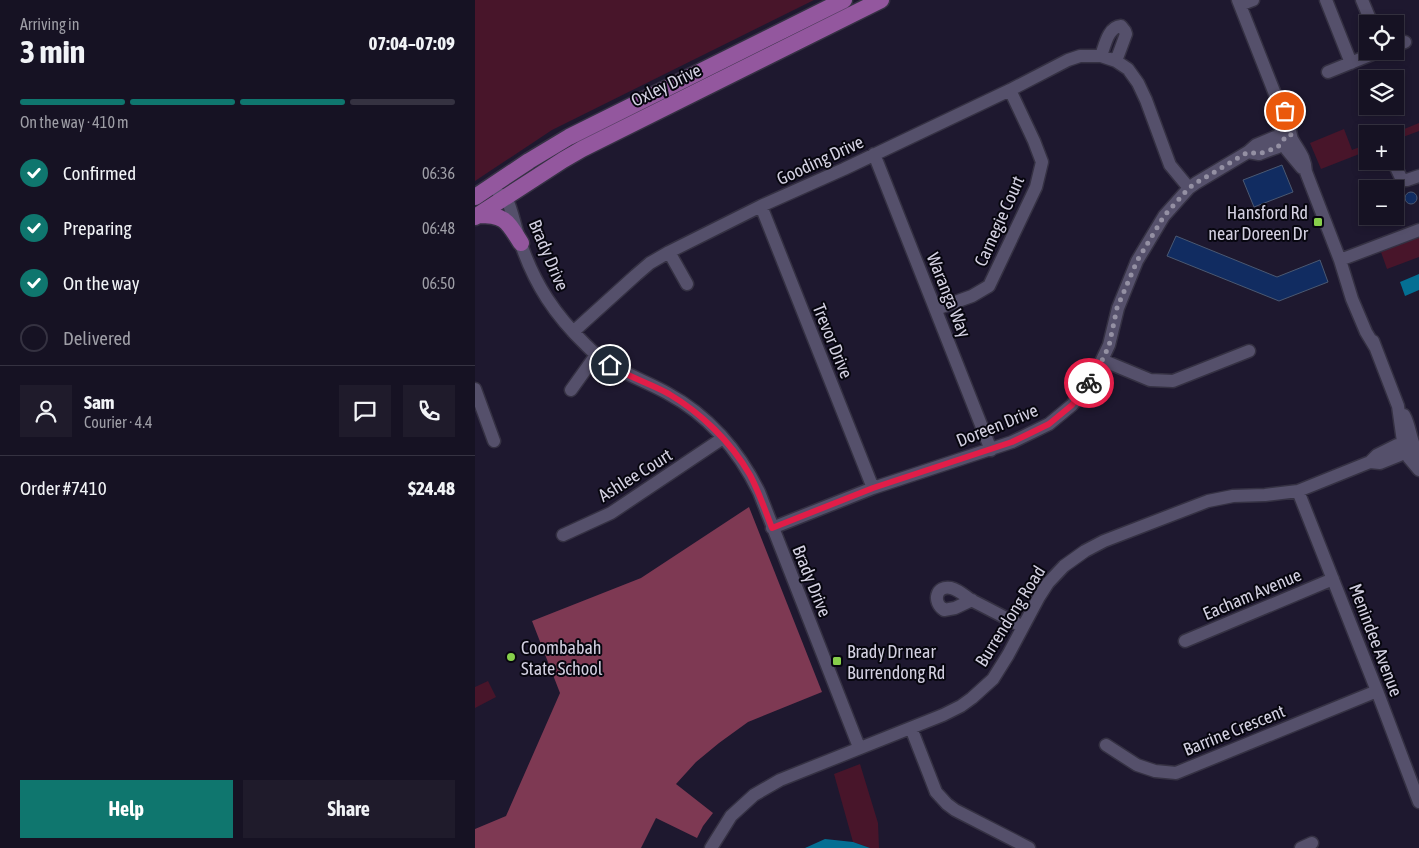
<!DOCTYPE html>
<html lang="en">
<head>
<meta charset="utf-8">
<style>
  body { margin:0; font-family:"Asap Condensed",sans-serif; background:#1f1b2b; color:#f1f3f6; height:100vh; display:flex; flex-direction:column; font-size:19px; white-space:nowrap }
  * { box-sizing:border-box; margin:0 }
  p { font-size:16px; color:#9e9ea6 }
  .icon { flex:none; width:28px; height:28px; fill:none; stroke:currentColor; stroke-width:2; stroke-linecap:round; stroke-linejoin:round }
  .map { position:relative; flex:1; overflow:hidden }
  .details { display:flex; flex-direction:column; background:#161223; width:475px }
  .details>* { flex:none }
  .fabs { position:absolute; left:884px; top:15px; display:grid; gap:10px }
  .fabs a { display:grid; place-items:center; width:45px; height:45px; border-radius:0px; background:#161223; box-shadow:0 2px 8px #0003,0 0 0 1px #353241; font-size:25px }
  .pin { position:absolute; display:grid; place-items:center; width:42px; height:42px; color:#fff; margin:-21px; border:2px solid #fff; border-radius:50%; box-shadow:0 1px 5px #0007 }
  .courier { position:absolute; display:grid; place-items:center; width:50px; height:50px; margin:-25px; border:4px solid #e11d48; border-radius:50%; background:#fff; color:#222; box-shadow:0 1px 6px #0007 }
  .overview em { font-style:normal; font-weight:700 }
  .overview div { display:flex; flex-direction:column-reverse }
  .overview { display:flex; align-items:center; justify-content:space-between; height:85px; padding:0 20px }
  h1 { font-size:32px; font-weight:700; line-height:38px }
  .bar { display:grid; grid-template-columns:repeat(4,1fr); gap:8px 5px; align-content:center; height:60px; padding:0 20px }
  .bar i { height:6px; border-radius:4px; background:#353241 }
  .bar .current { background:#0f766e }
  .bar p { grid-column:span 4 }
  .line { display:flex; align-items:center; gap:12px; padding:0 20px; border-top:1px solid #353241 }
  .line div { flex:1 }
  .round { display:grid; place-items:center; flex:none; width:52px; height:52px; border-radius:0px; background:#1f1b2b }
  ol { padding:0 20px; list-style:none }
  li { display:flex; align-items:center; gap:15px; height:55px }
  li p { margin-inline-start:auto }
  li .icon { padding:5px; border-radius:50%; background:#0f766e; color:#fff; stroke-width:4 }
  li:last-child { color:#9e9ea6 }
  li i { width:28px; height:28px; border:2px solid #353241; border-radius:50% }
  .primary-button { display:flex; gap:10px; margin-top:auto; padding:10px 20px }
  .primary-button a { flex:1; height:58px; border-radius:0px; background:#0f766e; color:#fff; font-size:20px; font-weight:700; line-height:58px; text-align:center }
  .primary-button a+a { background:#1f1b2b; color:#f1f3f6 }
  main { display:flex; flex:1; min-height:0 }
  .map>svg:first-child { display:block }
  .green { fill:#48152a }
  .forest { fill:#7e3953 }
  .water { fill:#046f93 }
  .building { fill:#112c61; stroke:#4b5972 }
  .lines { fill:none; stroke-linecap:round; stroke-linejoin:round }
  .minor-casing { stroke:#353143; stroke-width:15 }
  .major-casing { stroke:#353143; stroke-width:19 }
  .minor { stroke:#55506b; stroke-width:12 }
  .major { stroke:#93579e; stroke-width:16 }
  .done { stroke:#9490a3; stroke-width:5; stroke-dasharray:0 9 }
  .route { stroke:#e11d48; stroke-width:6 }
  .poi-dot { fill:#87cf4b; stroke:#07060f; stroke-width:2 }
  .labels { text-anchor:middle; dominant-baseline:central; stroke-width:4; stroke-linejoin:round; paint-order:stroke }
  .street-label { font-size:18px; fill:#d3d0e1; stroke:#07060f }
  .poi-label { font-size:18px; fill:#d3d0e1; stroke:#07060f; text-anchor:start }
</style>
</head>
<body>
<main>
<section class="details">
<div class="overview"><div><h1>3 min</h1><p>Arriving in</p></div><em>07:04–07:09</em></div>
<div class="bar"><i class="current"></i><i class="current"></i><i class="current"></i><i></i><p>On the way · 410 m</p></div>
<ol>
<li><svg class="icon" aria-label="check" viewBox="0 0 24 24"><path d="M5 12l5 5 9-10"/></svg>Confirmed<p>06:36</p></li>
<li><svg class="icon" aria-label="check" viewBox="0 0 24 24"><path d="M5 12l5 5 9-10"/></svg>Preparing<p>06:48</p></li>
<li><svg class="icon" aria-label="check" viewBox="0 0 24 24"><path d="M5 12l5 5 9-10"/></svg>On the way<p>06:50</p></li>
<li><i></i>Delivered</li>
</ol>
<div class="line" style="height:90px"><a class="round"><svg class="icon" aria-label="person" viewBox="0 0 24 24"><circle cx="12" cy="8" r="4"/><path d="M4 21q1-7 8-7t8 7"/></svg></a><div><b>Sam</b><p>Courier · 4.4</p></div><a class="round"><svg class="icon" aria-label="chat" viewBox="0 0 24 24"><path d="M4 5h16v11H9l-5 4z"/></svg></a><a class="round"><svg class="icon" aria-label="phone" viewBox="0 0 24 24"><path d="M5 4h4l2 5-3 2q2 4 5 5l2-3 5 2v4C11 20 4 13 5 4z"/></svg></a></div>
<div class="line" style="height:65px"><div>Order #7410</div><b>$24.48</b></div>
<div class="primary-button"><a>Help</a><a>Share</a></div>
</section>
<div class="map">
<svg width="944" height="848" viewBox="0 0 944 848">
  <rect width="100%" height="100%" fill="#1e182f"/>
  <!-- green -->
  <path class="green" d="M0,0H339L77,130L0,181Z
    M944,123V131L920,140V134H917Z
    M869,129L877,150L892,144V151L846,169L835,143Z
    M944,237V257L912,269L906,252Z
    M13,681L21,697L0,708V687Z
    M385,764L403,823L404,848H395L378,842L359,774Z"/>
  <!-- forest -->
  <path class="forest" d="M274,507L347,692L273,722L244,743L221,762L201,784L238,813L228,826L222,838L181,818L166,848H0V829L31,816L85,693L57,621L166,578Z"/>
  <!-- water -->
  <path class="water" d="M944,274V290L930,296L925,282Z
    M350,839L378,842L395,848H330Z"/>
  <!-- building -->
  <path class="building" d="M807,165L818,192L779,207L768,180Z
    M930 198a6 6 0 1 1 12 0a6 6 0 1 1-12 0Z
    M701,236L802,277L845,260L853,282L804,301L692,256Z"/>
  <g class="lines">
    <defs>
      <path id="minor" d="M763,0L800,94L807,140L812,150L827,168
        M851,0L876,63
        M887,0L897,24
        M765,5L778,0
        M920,45L930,42
        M626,56C630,45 633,27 646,26L650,31L651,34L641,61
        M853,72L905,51
        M800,94C807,102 812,113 814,123C815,128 815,134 817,139C824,152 830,156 831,172L865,260L877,299L891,332L900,347
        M773,152L784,154L803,147L807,140L811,138
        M399,154L516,450
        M918,161L927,180H932L944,176
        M24,194L31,197C38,212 40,228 46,244C60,285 80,315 111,345C135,370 163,377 192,393C233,415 264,451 284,492L384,747
        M286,206L398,488
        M194,252L212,284
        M865,260L944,230
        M461,309L497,296L514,286L561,187L567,162L559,141L535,90
        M98,332L161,275L175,263L194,252L286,206L369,169L535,90L593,60L605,56H626L641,61L653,69L663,83L671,100L695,165L714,188
        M898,341L923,406L929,449L934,458L944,470
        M627,360L675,380L698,381L774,351
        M0,389L19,441
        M96,390L121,355
        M929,415C936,427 935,443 944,455
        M895,462L905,463L925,455L929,449L934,447
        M823,491L902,691L944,802
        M297,528L398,488L537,442L574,424L597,405L619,377L634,345L643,308L662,261L689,216L714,188L721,183L773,152L781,145L800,137L807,140
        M88,535L136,513L248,438
        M497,600L480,608L469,610C457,602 461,585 476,588C484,590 490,596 496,600C514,609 531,618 548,627
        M710,641L858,579
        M436,728L461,792L472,804L480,810L554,848
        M631,745L662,765L680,771L701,773L902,691
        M236,848L256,816L279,795L305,780L468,715L486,706L497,698L518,679L533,655L564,597L573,583L589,566L610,551L629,541L733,501L758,496L790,495L823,491L895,462L902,455L922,445L929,449
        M826,848L837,843"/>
      <path id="major" d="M0,197L54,161L94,137L369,0
        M3,215C31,215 32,221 46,243
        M0,217L88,160L107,149L406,0"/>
    </defs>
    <!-- minor casing -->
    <use href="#minor" class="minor-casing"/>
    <!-- major casing -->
    <use href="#major" class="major-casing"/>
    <!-- minor -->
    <use href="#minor" class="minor"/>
    <!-- major -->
    <use href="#major" class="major"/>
  </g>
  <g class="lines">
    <!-- done -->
    <path class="done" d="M614,383L619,377L634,346L642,308L662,261L689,216L714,188L721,183L773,152L784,154L803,147L807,140L816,136L814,121L810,111"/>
    <!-- route -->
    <path class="route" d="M135,365C153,377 174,383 194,394C226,413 256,442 275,475C284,492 290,510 297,528L398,488L537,442L574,424L597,405L614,383"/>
  </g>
  <!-- markers -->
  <g class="poi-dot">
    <rect x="838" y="217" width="10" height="10" rx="2.5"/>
    <circle cx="36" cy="657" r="5"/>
    <rect x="357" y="656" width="10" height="10" rx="2.5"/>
  </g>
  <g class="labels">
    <!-- street labels -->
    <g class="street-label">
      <text transform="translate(191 85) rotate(-26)">Oxley Drive</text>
      <text transform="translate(345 160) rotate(-25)">Gooding Drive</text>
      <text transform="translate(524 221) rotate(-66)">Carnegie Court</text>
      <text transform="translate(74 255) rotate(67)">Brady Drive</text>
      <text transform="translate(474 295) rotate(68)">Waranga Way</text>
      <text transform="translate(358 341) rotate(68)">Trevor Drive</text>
      <text transform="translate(522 425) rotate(-22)">Doreen Drive</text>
      <text transform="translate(160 475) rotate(-32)">Ashlee Court</text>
      <text transform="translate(337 581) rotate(68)">Brady Drive</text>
      <text transform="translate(777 594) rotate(-23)">Eacham Avenue</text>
      <text transform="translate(535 616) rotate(-58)">Burrendong Road</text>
      <text transform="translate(901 640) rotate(69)">Menindee Avenue</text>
      <text transform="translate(759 730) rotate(-22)">Barrine Crescent</text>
    </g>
    <!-- poi labels -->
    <g class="poi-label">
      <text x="833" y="212" text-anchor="end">Hansford Rd<tspan x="833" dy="21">near Doreen Dr</tspan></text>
      <text x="46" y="647">Coombabah<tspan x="46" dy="21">State School</tspan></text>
      <text x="372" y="651">Brady Dr near<tspan x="372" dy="21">Burrendong Rd</tspan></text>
    </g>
  </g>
</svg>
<div class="fabs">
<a><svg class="icon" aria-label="locate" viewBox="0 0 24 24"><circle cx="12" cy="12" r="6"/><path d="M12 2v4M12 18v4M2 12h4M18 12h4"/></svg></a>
<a><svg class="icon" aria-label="layers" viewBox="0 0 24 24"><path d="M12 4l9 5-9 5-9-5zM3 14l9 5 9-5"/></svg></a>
<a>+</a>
<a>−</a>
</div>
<div class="pin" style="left:810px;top:111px;background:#ea580c"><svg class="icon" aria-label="bag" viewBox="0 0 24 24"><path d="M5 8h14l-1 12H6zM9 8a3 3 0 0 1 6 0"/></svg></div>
<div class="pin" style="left:135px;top:365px;background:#1f2937"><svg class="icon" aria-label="home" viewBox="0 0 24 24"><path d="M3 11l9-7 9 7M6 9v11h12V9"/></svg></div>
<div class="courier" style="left:614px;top:383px"><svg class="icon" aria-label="bike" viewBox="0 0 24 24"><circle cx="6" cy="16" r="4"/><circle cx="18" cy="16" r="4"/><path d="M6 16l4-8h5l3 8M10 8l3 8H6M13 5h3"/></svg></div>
</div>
</main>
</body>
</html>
